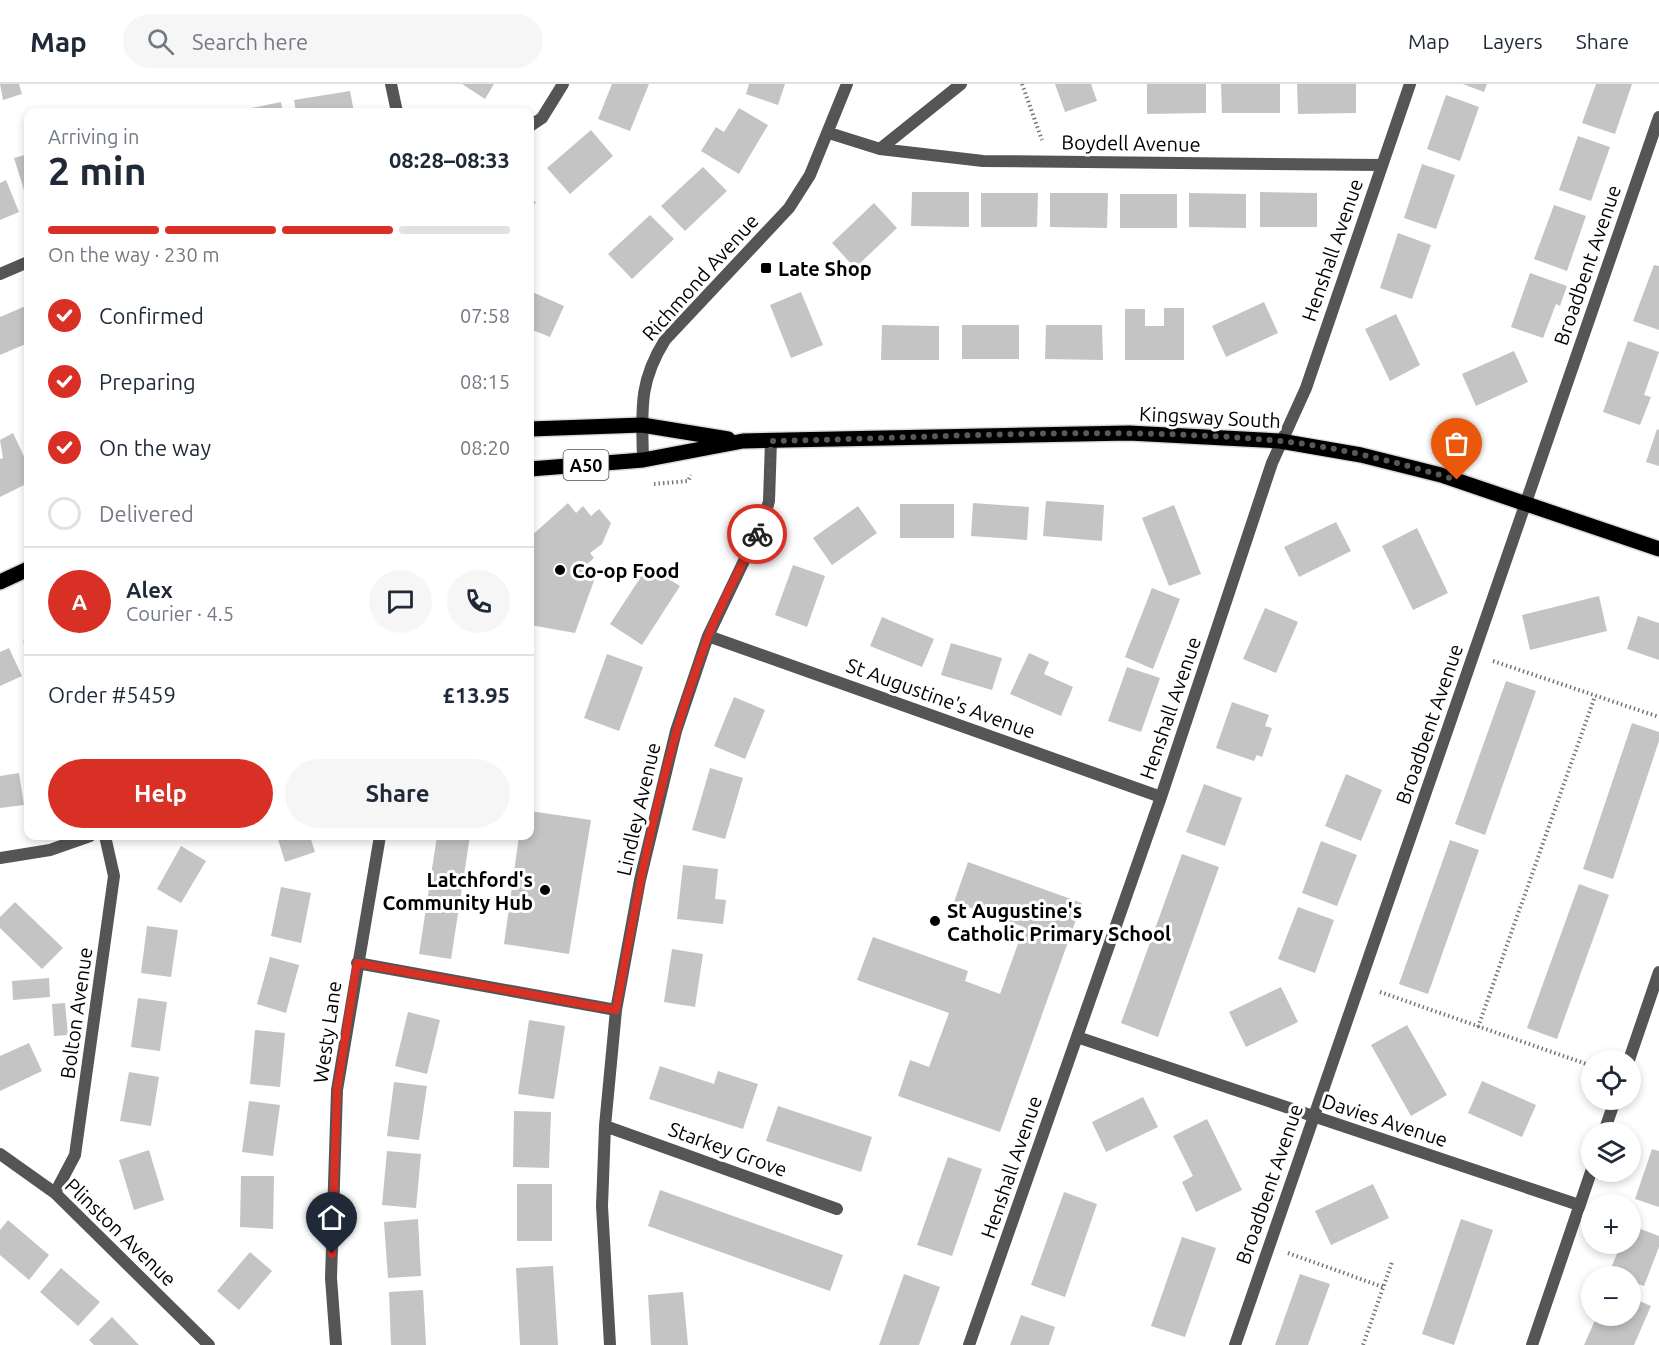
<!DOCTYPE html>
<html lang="en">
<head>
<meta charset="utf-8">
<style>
  body { margin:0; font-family:Ubuntu,sans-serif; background:#f6f6f7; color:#1f2937; height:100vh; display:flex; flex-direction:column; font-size:22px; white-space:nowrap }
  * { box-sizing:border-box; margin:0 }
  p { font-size:20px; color:#747a83 }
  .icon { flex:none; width:33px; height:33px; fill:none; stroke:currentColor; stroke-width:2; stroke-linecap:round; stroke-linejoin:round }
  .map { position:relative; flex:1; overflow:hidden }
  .drawer { position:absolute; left:24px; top:24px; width:510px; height:732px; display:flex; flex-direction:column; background:#fff; border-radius:12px; box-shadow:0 3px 9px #0003 }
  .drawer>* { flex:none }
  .buttons { position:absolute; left:1581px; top:966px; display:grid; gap:12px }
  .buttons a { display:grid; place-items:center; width:60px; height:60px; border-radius:50%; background:#fff; box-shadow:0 3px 9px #0003; font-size:30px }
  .pin { position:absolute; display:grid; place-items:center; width:51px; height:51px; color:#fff; margin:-62px -26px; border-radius:50% 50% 50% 0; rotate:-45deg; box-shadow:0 0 6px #0007 }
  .pin .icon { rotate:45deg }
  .courier { position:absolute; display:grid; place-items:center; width:60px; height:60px; margin:-30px; border:4px solid #d93025; border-radius:50%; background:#fff; color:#222; box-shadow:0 2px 8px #0007 }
  .summary em { font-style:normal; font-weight:700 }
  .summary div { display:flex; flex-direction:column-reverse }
  .summary { display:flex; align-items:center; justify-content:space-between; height:102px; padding:0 24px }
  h1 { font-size:39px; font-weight:700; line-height:45px }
  .bar { display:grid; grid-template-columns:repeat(4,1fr); gap:9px 6px; align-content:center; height:72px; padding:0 24px }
  .bar i { height:8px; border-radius:4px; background:#e0e1e3 }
  .bar .selected { background:#d93025 }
  .bar p { grid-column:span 4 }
  .line { display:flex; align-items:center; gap:15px; padding:0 24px; border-top:2px solid #e0e1e3 }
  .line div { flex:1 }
  .round { display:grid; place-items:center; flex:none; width:63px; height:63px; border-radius:32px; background:#f6f6f7 }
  ol { padding:0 24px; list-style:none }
  li { display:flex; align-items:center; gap:18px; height:66px }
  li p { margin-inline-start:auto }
  li .icon { padding:6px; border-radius:50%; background:#d93025; color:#fff; stroke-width:4 }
  li:last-child { color:#747a83 }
  li i { width:33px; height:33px; border:3px solid #e0e1e3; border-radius:50% }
  .button { display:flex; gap:12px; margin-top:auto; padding:12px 24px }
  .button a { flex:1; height:69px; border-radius:36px; background:#d93025; color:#fff; font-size:24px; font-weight:700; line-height:69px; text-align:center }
  .button a+a { background:#f6f6f7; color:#1f2937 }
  header { display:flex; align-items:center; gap:36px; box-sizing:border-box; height:84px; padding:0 30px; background:#fff; border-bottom:2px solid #e0e1e3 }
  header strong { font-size:28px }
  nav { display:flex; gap:33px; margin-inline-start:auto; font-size:21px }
  .search { width:420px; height:54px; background:#f6f6f7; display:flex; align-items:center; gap:15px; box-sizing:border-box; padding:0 21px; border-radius:33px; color:#747a83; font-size:22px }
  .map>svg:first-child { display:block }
  .building { fill:#c4c4c4 }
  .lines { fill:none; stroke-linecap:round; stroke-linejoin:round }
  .primary-casing { stroke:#dbdbdb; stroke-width:18 }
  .path { stroke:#777; stroke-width:4; stroke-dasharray:1.5 3; stroke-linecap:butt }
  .lane { stroke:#555; stroke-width:12 }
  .street { stroke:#555; stroke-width:12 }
  .primary { stroke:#000; stroke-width:15 }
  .done { stroke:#595959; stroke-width:6; stroke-dasharray:0 10.8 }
  .route { stroke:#d93025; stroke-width:8 }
  .poi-dot { fill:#000; stroke:#fff; stroke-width:2 }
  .labels { text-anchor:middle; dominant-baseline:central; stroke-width:6; stroke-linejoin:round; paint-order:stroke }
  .shield { fill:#fff; stroke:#4c4c4c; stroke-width:1.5 }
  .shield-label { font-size:18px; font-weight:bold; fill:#000 }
  .street-label { font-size:20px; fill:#000; stroke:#fff }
  .poi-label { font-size:20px; font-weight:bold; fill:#000; stroke:#fff; text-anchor:start }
</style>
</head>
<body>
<header>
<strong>Map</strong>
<div class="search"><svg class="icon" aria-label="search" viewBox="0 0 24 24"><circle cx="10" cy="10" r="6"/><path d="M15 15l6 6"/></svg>Search here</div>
<nav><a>Map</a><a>Layers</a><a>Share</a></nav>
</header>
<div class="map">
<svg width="1659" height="1261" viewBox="0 0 1659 1261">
  <rect width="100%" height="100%" fill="#fff"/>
  <!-- building -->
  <path class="building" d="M0,0H19L22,10L3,16Z
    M462,0H494L485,15Z
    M612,0H649L630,47L598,35Z
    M749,0H785L778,21L746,10Z
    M1055,0H1091L1097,17L1065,28Z
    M1147,0H1206V29L1147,30Z
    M1221,0H1280V29H1222Z
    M1297,0H1356V29L1298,30Z
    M1463,0H1487L1484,8Z
    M1596,0H1632L1615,50L1582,39Z
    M350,7L354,28H296L294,16Z
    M1446,11L1479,23L1460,77L1427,65Z
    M281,18L283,28H236V27Z
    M739,24L768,41L739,90L701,67L716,43L724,48Z
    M591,46L613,72L570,110L547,84Z
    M1578,52L1610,63L1591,117L1559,106Z
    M28,70V119L14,74Z
    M1422,80L1455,91L1436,145L1404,134Z
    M703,83L727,107L685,147L661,122Z
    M6,96L19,128L0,136V99Z
    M912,108H969V143L911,142Z
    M1260,108L1317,109V143H1260Z
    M981,109H1038L1037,143H981Z
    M1050,109H1108L1107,144L1050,143Z
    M1189,109L1246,110V144L1189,143Z
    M1120,110H1177V144H1120Z
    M530,114L536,118L530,128Z
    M874,119L897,144L855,184L832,159Z
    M1554,121L1586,132L1567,187L1534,175Z
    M650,131L674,155L632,195L608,170Z
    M1398,149L1431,161L1412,215L1380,204Z
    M1654,181L1659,182V246L1633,237Z
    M1530,189L1567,202L1560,222L1556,220L1543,254L1511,243Z
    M530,207L564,222L550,253L530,245Z
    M801,208L823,261L791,274L770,221Z
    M1264,218L1278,249L1226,273L1212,242Z
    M28,221V259L0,271V233Z
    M1164,224H1184V276H1125V225H1145V242H1164Z
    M1396,230L1420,281L1390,297L1365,245Z
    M882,241L939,242V276H881Z
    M962,241H1019V275H962Z
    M1046,241H1102L1103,276L1045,275Z
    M1628,257L1659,268L1644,311L1651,313L1640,341L1603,328Z
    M1514,267L1528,298L1476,322L1462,290Z
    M1657,345L1659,346V382L1646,378Z
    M13,349L28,381V399L0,413V375L3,374L0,356Z
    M1046,417L1104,421L1102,457L1043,452Z
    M568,419L576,429L583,422L591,432L599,425L611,439L602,460L590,469L594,474L587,480L596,491L575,549L530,541V453Z
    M973,419L1029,423L1027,456L971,452Z
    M900,420H954V454H900Z
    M1174,421L1201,490L1169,502L1142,434Z
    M858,422L877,449L832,481L813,454Z
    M1336,438L1351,467L1299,493L1284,463Z
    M1417,444L1448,509L1413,526L1382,462Z
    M793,481L825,492L807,543L775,531Z
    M648,482L680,502L642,561L610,540Z
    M1152,504L1180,515L1153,585L1125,573Z
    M1599,512L1607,547L1530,566L1522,531Z
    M1265,524L1298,538L1276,589L1243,575Z
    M1638,532L1659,539V576L1627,565Z
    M882,533L934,555L922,583L870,562Z
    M28,554V569L23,557Z
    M951,559L1002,574L992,606L941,591Z
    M9,564L22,592L0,602V568Z
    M1029,569L1049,578L1044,590L1073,603L1061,632L1010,610Z
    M607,570L643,583L619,647L584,634Z
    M1127,583L1160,594L1141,648L1108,637Z
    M1506,597L1536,607L1485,751L1455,740Z
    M734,613L765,626L745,675L714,662Z
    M1232,618L1269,631L1265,642L1272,644L1262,673L1257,671L1254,677L1216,664Z
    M1632,639L1659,648V657L1613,795L1583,785Z
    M710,684L743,694L725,755L692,746Z
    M19,689L24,721L0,724V692Z
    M1346,690L1382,706L1361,757L1325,742Z
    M1204,700L1242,714L1225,762L1186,748Z
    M530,727L591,736L569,870L504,860L519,752H530Z
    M240,752H258V753L241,756Z
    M277,752H310L315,768L285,778Z
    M437,752H470L451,875L419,870Z
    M1450,756L1479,766L1428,910L1399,900Z
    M1321,757L1357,771L1337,822L1302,809Z
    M181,762L206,777L181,819L157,805Z
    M1182,770L1219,783L1158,953L1121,939Z
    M968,778L1082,819L1000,1048L898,1012L910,976L929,983L949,929L857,896L873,853L968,887L965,897L1000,910L1024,843L954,818Z
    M683,781L718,785L715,815L726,816L723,840L677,835Z
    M1579,800L1609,811L1557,955L1527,944Z
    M281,803L311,809L301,859L271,852Z
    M15,818L63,864L42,885L0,844V833Z
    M1298,823L1334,836L1315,889L1278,875Z
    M147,842L178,846L171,893L141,889Z
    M672,865L703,870L695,923L664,918Z
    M270,873L299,881L286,929L257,920Z
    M49,894L50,913L13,916L12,897Z
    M1281,903L1298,938L1246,963L1229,928Z
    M138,914L167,918L160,967L131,963Z
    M65,919L68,951L54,952L52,920Z
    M408,928L440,936L427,990L395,982Z
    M529,936L565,942L554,1015L518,1010Z
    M1407,941L1447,1011L1411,1032L1371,961Z
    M255,946L285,949L280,1003L250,1000Z
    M29,959L42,987L0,1007V972Z
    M660,982L714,1000L718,987L758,1000L743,1045L649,1015Z
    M129,988L159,993L151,1042L120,1037Z
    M1482,997L1536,1021L1522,1053L1468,1029Z
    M394,998L427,1002L419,1056L387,1052Z
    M1143,1013L1158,1043L1106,1068L1092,1038Z
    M249,1017L280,1021L273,1072L242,1068Z
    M778,1022L872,1053L861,1088L766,1057Z
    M514,1027L551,1028L549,1084L513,1083Z
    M1207,1035L1242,1106L1196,1128L1182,1098L1193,1092L1173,1052Z
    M1652,1065L1659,1067V1123L1635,1115Z
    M149,1066L164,1116L134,1126L119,1076Z
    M387,1067L421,1070L416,1124L382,1121Z
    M948,1073L982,1085L952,1172L917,1161Z
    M241,1092H274L273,1145L240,1143Z
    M517,1100H552V1157H517Z
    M1373,1100L1389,1134L1331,1161L1315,1127Z
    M660,1106L843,1171L830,1207L648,1142Z
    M1064,1108L1097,1120L1065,1213L1031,1201Z
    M418,1135L421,1192L388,1194L384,1138Z
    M1461,1135L1493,1146L1454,1261L1422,1250Z
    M8,1136L49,1171L29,1196L0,1171V1146Z
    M1630,1141L1659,1152V1163L1644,1202L1630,1197V1192L1609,1189L1621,1160H1630Z
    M1182,1153L1216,1164L1185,1253L1151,1242Z
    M250,1168L272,1187L239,1226L217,1207Z
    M553,1182L558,1261H520L516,1184Z
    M61,1184L100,1218L78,1242L40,1208Z
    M904,1190L940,1203L919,1261H879Z
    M1300,1190L1330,1200L1308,1261H1275Z
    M423,1206L426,1261H391L389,1208Z
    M683,1208L688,1261H651L648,1211Z
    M1630,1213L1651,1222L1634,1261H1584L1597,1232H1630Z
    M1021,1231L1055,1243L1049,1261H1010Z
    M112,1233L139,1261H94L89,1256Z"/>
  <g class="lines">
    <defs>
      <path id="primary" d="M530,345L642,341L728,355
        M530,385L643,376L743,357L1129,349L1280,357L1361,371L1441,391L1659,465
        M0,498L28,485"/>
    </defs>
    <!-- primary casing -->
    <use href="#primary" class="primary-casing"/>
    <!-- path -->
    <path class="path" d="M1022,0L1042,56
      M654,400L688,397L691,391
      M1493,577L1659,633
      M1380,908L1592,982
      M1478,943L1595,612
      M1288,1169L1383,1203
      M1363,1261L1392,1178"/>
    <!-- lane -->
    <path class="lane" d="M357,879L616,926"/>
    <!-- street -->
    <path class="street" d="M391,0L397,28
      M530,42L542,34L563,0
      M829,49L880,65L983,77L1382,81
      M880,65L961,0
      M0,190L28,178
      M643,376C642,327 638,299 665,256L789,124L810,91L847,0
      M708,552L1161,713
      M0,774L50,766L90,752
      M1077,953L1579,1121
      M1629,976L1659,888
      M605,1042L837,1125
      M1604,1048L1615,1016
      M0,1070L55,1109L209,1261
      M55,1109L75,1071L114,792L105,752
      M336,1261L331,1194L337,1006L380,752
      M610,1261L602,1122L605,1042L616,926L640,796L676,647L708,552L764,435L769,417L771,357
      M969,1261L1161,713L1272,379L1306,304L1410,0
      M1235,1261L1659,33
      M1532,1261L1592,1085"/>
    <!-- primary -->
    <use href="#primary" class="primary"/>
  </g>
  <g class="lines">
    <!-- done -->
    <path class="done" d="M757,450L769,417L771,357C940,354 1111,341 1280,357C1340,363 1400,379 1457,396"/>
    <!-- route -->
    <path class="route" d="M332,1170L337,1006L357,879L616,926C639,800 662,673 708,553C721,518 741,484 757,450"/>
  </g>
  <!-- markers -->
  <g class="poi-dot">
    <rect x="760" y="178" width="12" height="12" rx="3"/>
    <circle cx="560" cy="486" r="6"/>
    <circle cx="545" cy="806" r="6"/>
    <circle cx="935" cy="837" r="6"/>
  </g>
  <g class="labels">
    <!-- shield labels -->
    <rect class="shield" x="563.5" y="366" width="45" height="30" rx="4.5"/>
    <g class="shield-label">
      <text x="586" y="381">A50</text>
    </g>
    <!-- street labels -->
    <g class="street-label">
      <text transform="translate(1131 59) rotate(1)">Boydell Avenue</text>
      <text transform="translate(1332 166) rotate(-71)">Henshall Avenue</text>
      <text transform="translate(1587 181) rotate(-71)">Broadbent Avenue</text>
      <text transform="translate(700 193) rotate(-48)">Richmond Avenue</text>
      <text transform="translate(1210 333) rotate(3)">Kingsway South</text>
      <text transform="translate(941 614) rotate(20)">St Augustine's Avenue</text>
      <text transform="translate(1170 624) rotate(-71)">Henshall Avenue</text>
      <text transform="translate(1429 640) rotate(-71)">Broadbent Avenue</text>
      <text transform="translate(638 725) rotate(-77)">Lindley Avenue</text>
      <text transform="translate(76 929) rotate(-82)">Bolton Avenue</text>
      <text transform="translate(327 948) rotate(-82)">Westy Lane</text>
      <text transform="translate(1385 1036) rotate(18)">Davies Avenue</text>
      <text transform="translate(728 1065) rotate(20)">Starkey Grove</text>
      <text transform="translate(1011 1083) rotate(-71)">Henshall Avenue</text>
      <text transform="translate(1269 1100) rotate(-71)">Broadbent Avenue</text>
      <text transform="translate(121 1148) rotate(44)">Plinston Avenue</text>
    </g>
    <!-- poi labels -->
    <g class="poi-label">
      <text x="778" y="184">Late Shop</text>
      <text x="572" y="486">Co-op Food</text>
      <text x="533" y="795" text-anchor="end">Latchford's<tspan x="533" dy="23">Community Hub</tspan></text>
      <text x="947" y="826">St Augustine's<tspan x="947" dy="23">Catholic Primary School</tspan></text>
    </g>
  </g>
</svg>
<div class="buttons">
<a><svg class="icon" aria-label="locate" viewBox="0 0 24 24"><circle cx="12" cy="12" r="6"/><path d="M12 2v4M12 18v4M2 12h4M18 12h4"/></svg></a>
<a><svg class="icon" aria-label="layers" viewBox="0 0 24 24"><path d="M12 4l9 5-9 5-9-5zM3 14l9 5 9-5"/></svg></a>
<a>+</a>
<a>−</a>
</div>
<div class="pin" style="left:1457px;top:396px;background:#ea580c"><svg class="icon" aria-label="bag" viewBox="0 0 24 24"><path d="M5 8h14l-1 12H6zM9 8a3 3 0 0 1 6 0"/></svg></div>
<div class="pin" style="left:332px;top:1170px;background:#1f2937"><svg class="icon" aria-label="home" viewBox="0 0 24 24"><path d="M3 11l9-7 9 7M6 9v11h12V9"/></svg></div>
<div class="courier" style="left:757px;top:450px"><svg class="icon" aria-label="bike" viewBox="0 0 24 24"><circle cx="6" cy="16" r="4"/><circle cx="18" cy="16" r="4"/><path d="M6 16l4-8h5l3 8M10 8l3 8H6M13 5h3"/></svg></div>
<section class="drawer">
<div class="summary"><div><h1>2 min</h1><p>Arriving in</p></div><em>08:28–08:33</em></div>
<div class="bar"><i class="selected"></i><i class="selected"></i><i class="selected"></i><i></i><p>On the way · 230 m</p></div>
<ol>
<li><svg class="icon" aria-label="check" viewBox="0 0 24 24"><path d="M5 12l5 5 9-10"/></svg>Confirmed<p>07:58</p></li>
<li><svg class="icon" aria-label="check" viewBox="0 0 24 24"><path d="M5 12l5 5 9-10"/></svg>Preparing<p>08:15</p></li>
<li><svg class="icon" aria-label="check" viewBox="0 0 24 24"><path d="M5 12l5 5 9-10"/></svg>On the way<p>08:20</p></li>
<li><i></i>Delivered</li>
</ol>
<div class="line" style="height:108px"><b class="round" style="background:#d93025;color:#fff">A</b><div><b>Alex</b><p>Courier · 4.5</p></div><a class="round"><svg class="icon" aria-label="chat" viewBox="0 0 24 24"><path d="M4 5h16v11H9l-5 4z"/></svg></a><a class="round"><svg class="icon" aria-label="phone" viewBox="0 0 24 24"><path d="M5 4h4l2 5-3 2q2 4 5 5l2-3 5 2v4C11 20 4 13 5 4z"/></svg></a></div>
<div class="line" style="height:78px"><div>Order #5459</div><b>£13.95</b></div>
<div class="button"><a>Help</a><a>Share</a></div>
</section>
</div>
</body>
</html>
